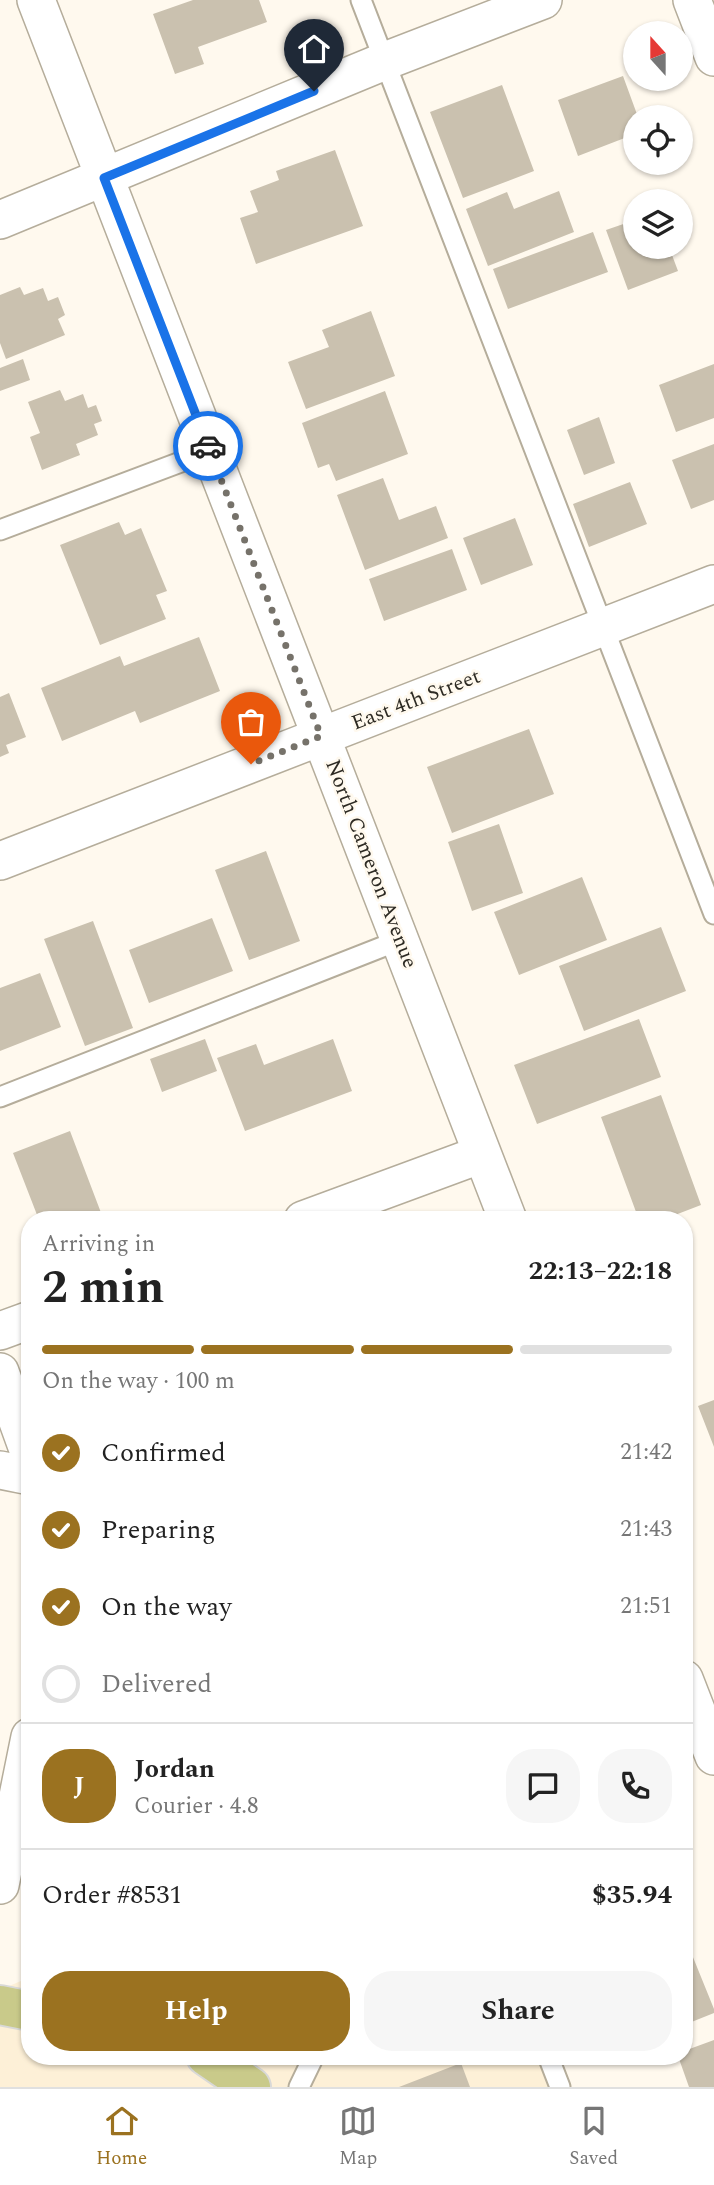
<!DOCTYPE html>
<html lang="en">
<head>
<meta charset="utf-8">
<style>
  body { margin:0; font-family:Spectral,serif; background:#f6f6f6; color:#222; height:100vh; display:flex; flex-direction:column; font-size:26px; white-space:nowrap }
  * { box-sizing:border-box; margin:0 }
  p { font-size:23px; color:#767676 }
  .icon { flex:none; width:38px; height:38px; fill:none; stroke:currentColor; stroke-width:2; stroke-linecap:round; stroke-linejoin:round }
  .map { position:relative; flex:1; overflow:hidden }
  .side { position:absolute; left:21px; top:1211px; width:672px; height:854px; display:flex; flex-direction:column; background:#fff; border-radius:28px; box-shadow:0 2px 5px #0004 }
  .side>* { flex:none }
  .needle { width:46px; rotate:339deg }
  .controls { position:absolute; left:623px; top:21px; display:grid; gap:14px }
  .controls a { display:grid; place-items:center; width:70px; height:70px; border-radius:50%; background:#fff; box-shadow:0 2px 5px #0004; font-size:35px }
  .pin { position:absolute; display:grid; place-items:center; width:60px; height:60px; color:#fff; margin:-72px -30px; border-radius:50% 50% 50% 0; rotate:-45deg; box-shadow:0 0 7px #0007 }
  .pin .icon { rotate:45deg }
  .courier { position:absolute; display:grid; place-items:center; width:70px; height:70px; margin:-35px; border:5px solid #1a73e8; border-radius:50%; background:#fff; color:#222; box-shadow:0 2px 9px #0007 }
  .headline em { font-style:normal; font-weight:700 }
  .headline div { display:flex; flex-direction:column-reverse }
  .headline { display:flex; align-items:center; justify-content:space-between; height:119px; padding:0 21px }
  h1 { font-size:46px; font-weight:700; line-height:52px }
  .bar { display:grid; grid-template-columns:repeat(4,1fr); gap:10px 7px; align-content:center; height:84px; padding:0 21px }
  .bar i { height:9px; border-radius:5px; background:#e0e0e0 }
  .bar .selected { background:#9b7220 }
  .bar p { grid-column:span 4 }
  .line { display:flex; align-items:center; gap:18px; padding:0 21px; border-top:2px solid #e0e0e0 }
  .line div { flex:1 }
  .round { display:grid; place-items:center; flex:none; width:74px; height:74px; border-radius:28px; background:#f6f6f6 }
  ol { padding:0 21px; list-style:none }
  li { display:flex; align-items:center; gap:21px; height:77px }
  li p { margin-inline-start:auto }
  li .icon { padding:7px; border-radius:50%; background:#9b7220; color:#fff; stroke-width:4 }
  li:last-child { color:#767676 }
  li i { width:38px; height:38px; border:4px solid #e0e0e0; border-radius:50% }
  .cta { display:flex; gap:14px; margin-top:auto; padding:14px 21px }
  .cta a { flex:1; height:80px; border-radius:28px; background:#9b7220; color:#fff; font-size:28px; font-weight:700; line-height:80px; text-align:center }
  .cta a+a { background:#f6f6f6; color:#222 }
  .dock { display:flex; justify-content:space-around; align-items:center; height:98px; border-top:2px solid #e0e0e0; background:#fff; font-size:19px; color:#767676 }
  .dock a { display:grid; justify-items:center; gap:4px }
  .dock .selected { color:#9b7220 }
  .map>svg:first-child { display:block }
  .built { fill:#fdf0d7 }
  .building { fill:#cac1af }
  .lines { fill:none; stroke-linecap:round; stroke-linejoin:round }
  .lane-casing { stroke:#b5ad9b; stroke-width:23 }
  .street-casing { stroke:#b5ad9b; stroke-width:40 }
  .primary-casing { stroke:#d9d9d7; stroke-width:42 }
  .lane { stroke:#fff; stroke-width:19 }
  .street { stroke:#fff; stroke-width:37 }
  .primary { stroke:#c9ca8a; stroke-width:38 }
  .done { stroke:#76726a; stroke-width:7; stroke-dasharray:0 12.6 }
  .route { stroke:#1a73e8; stroke-width:9 }
  .labels { text-anchor:middle; dominant-baseline:central; stroke-width:5; stroke-linejoin:round; paint-order:stroke }
  .street-label { font-size:21px; fill:#2d2a23; stroke:#fff9ee }
</style>
</head>
<body>
<div class="map">
<svg width="714" height="2087" viewBox="0 0 714 2087">
  <rect width="100%" height="100%" fill="#fff9ee"/>
  <!-- built -->
  <path class="built" d="M30,1977V2056H548L560,2087H0V1990Z"/>
  <!-- building -->
  <path class="building" d="M193,0H259L267,22L198,47L204,64L175,74L153,14Z
    M623,76L638,117H635V134L578,156L558,100Z
    M502,85L534,171L463,198L430,112Z
    M335,150L363,226L256,264L240,218L258,212L250,191L279,180L276,171Z
    M559,191L574,232L488,266L466,209L507,192L514,209Z
    M635,220V247H669L678,271L628,290L606,230Z
    M593,232L608,272L508,309L493,269Z
    M20,287L24,295L43,288L48,301L58,297L65,315L58,319L65,335L6,359L0,343V295Z
    M371,311L395,376L306,409L288,362L329,347L322,330Z
    M23,359L30,380L0,391V368Z
    M714,364V418L676,432L659,385Z
    M60,390L65,401L83,394L88,408L96,405L102,421L94,424L98,435L76,444L80,455L42,470L30,437L40,433L28,402Z
    M385,391L408,454L336,481L329,464L318,468L302,423Z
    M599,417L615,463L584,475L567,430Z
    M714,444V500L691,509L672,460Z
    M383,478L399,520L436,506L448,538L365,570L337,495Z
    M630,482L647,524L589,547L573,504Z
    M515,518L533,565L481,585L463,538Z
    M119,522L125,535L141,528L167,591L156,595L166,619L100,645L60,545Z
    M452,549L467,590L384,621L369,579Z
    M199,637L220,691L140,723L135,711L62,741L41,688L120,656L124,666Z
    M9,693L26,737L6,745L9,753L0,757V697Z
    M529,729L554,794L452,833L427,767Z
    M499,824L523,893L472,911L448,842Z
    M266,851L300,941L249,960L215,870Z
    M582,877L607,940L519,975L494,912Z
    M212,918L233,971L149,1003L129,950Z
    M93,921L133,1028L85,1046L44,939Z
    M661,927L686,991L584,1031L559,966Z
    M40,973L61,1027L0,1051V988Z
    M639,1019L661,1077L537,1124L514,1065Z
    M205,1039L217,1071L162,1092L150,1059Z
    M333,1039L352,1091L245,1131L217,1058L256,1044L264,1065Z
    M661,1095L701,1205L662,1220H639L601,1117Z
    M70,1131L103,1218L39,1220L13,1153Z
    M714,1400V1447L698,1406Z
    M684,1935L714,2009V2013L684,2025Z
    M714,2040V2087H689L678,2056H684V2051Z
    M461,2063L470,2087H399Z"/>
  <g class="lines">
    <defs>
      <path id="lane" d="M361,0L714,914
        M0,530L210,451
        M0,1097L400,940
        M548,2056L560,2087
        M299,2087L314,2056"/>
      <path id="street" d="M36,0L508,1220
        M692,0L714,57
        M0,220L385,61L543,0
        M0,861L714,584
        M303,1220L482,1154
        M0,1331L30,1320
        M0,1372L30,1455
        M0,1470L30,1476
        M684,1679L714,1756
        M0,1885L30,1737"/>
      <path id="primary" d="M0,2005L30,2011
        M206,2056L251,2087"/>
    </defs>
    <!-- lane casing -->
    <use href="#lane" class="lane-casing"/>
    <!-- street casing -->
    <use href="#street" class="street-casing"/>
    <!-- primary casing -->
    <use href="#primary" class="primary-casing"/>
    <!-- lane -->
    <use href="#lane" class="lane"/>
    <!-- street -->
    <use href="#street" class="street"/>
    <!-- primary -->
    <use href="#primary" class="primary"/>
  </g>
  <g class="lines">
    <!-- done -->
    <path class="done" d="M208,446L321,736L251,764"/>
    <!-- route -->
    <path class="route" d="M208,446L104,178L314,91"/>
  </g>
  <g class="labels">
    <!-- street labels -->
    <g class="street-label">
      <text transform="translate(416 700) rotate(-21)">East 4th Street</text>
      <text transform="translate(371 864) rotate(69)">North Cameron Avenue</text>
    </g>
  </g>
</svg>
<div class="controls">
<a><svg class="needle" viewBox="-14 -14 28 28"><path d="M0-13l5 13h-10z" fill="#e53935"/><path d="M0 13l5-13h-10z" fill="#767676"/></svg></a>
<a><svg class="icon" aria-label="locate" viewBox="0 0 24 24"><circle cx="12" cy="12" r="6"/><path d="M12 2v4M12 18v4M2 12h4M18 12h4"/></svg></a>
<a><svg class="icon" aria-label="layers" viewBox="0 0 24 24"><path d="M12 4l9 5-9 5-9-5zM3 14l9 5 9-5"/></svg></a>
</div>
<div class="pin" style="left:251px;top:764px;background:#ea580c"><svg class="icon" aria-label="bag" viewBox="0 0 24 24"><path d="M5 8h14l-1 12H6zM9 8a3 3 0 0 1 6 0"/></svg></div>
<div class="pin" style="left:314px;top:91px;background:#1f2937"><svg class="icon" aria-label="home" viewBox="0 0 24 24"><path d="M3 11l9-7 9 7M6 9v11h12V9"/></svg></div>
<div class="courier" style="left:208px;top:446px"><svg class="icon" aria-label="car" viewBox="0 0 24 24"><path d="M5 17H2v-5l4-1 3-4h7l3 4 3 1v5h-3M9 17h6M6 11h13"/><circle cx="7" cy="17" r="2"/><circle cx="17" cy="17" r="2"/></svg></div>
<section class="side">
<div class="headline"><div><h1>2 min</h1><p>Arriving in</p></div><em>22:13–22:18</em></div>
<div class="bar"><i class="selected"></i><i class="selected"></i><i class="selected"></i><i></i><p>On the way · 100 m</p></div>
<ol>
<li><svg class="icon" aria-label="check" viewBox="0 0 24 24"><path d="M5 12l5 5 9-10"/></svg>Confirmed<p>21:42</p></li>
<li><svg class="icon" aria-label="check" viewBox="0 0 24 24"><path d="M5 12l5 5 9-10"/></svg>Preparing<p>21:43</p></li>
<li><svg class="icon" aria-label="check" viewBox="0 0 24 24"><path d="M5 12l5 5 9-10"/></svg>On the way<p>21:51</p></li>
<li><i></i>Delivered</li>
</ol>
<div class="line" style="height:126px"><b class="round" style="background:#9b7220;color:#fff">J</b><div><b>Jordan</b><p>Courier · 4.8</p></div><a class="round"><svg class="icon" aria-label="chat" viewBox="0 0 24 24"><path d="M4 5h16v11H9l-5 4z"/></svg></a><a class="round"><svg class="icon" aria-label="phone" viewBox="0 0 24 24"><path d="M5 4h4l2 5-3 2q2 4 5 5l2-3 5 2v4C11 20 4 13 5 4z"/></svg></a></div>
<div class="line" style="height:91px"><div>Order #8531</div><b>$35.94</b></div>
<div class="cta"><a>Help</a><a>Share</a></div>
</section>
</div>
<nav class="dock">
<a class="selected"><svg class="icon" aria-label="home" viewBox="0 0 24 24"><path d="M3 11l9-7 9 7M6 9v11h12V9"/></svg>Home</a>
<a><svg class="icon" aria-label="map" viewBox="0 0 24 24"><path d="M3 6l6-2 6 2 6-2v14l-6 2-6-2-6 2zM9 4v14M15 6v14"/></svg>Map</a>
<a><svg class="icon" aria-label="saved" viewBox="0 0 24 24"><path d="M7 4h10v16l-5-4-5 4z"/></svg>Saved</a>
</nav>
</body>
</html>
